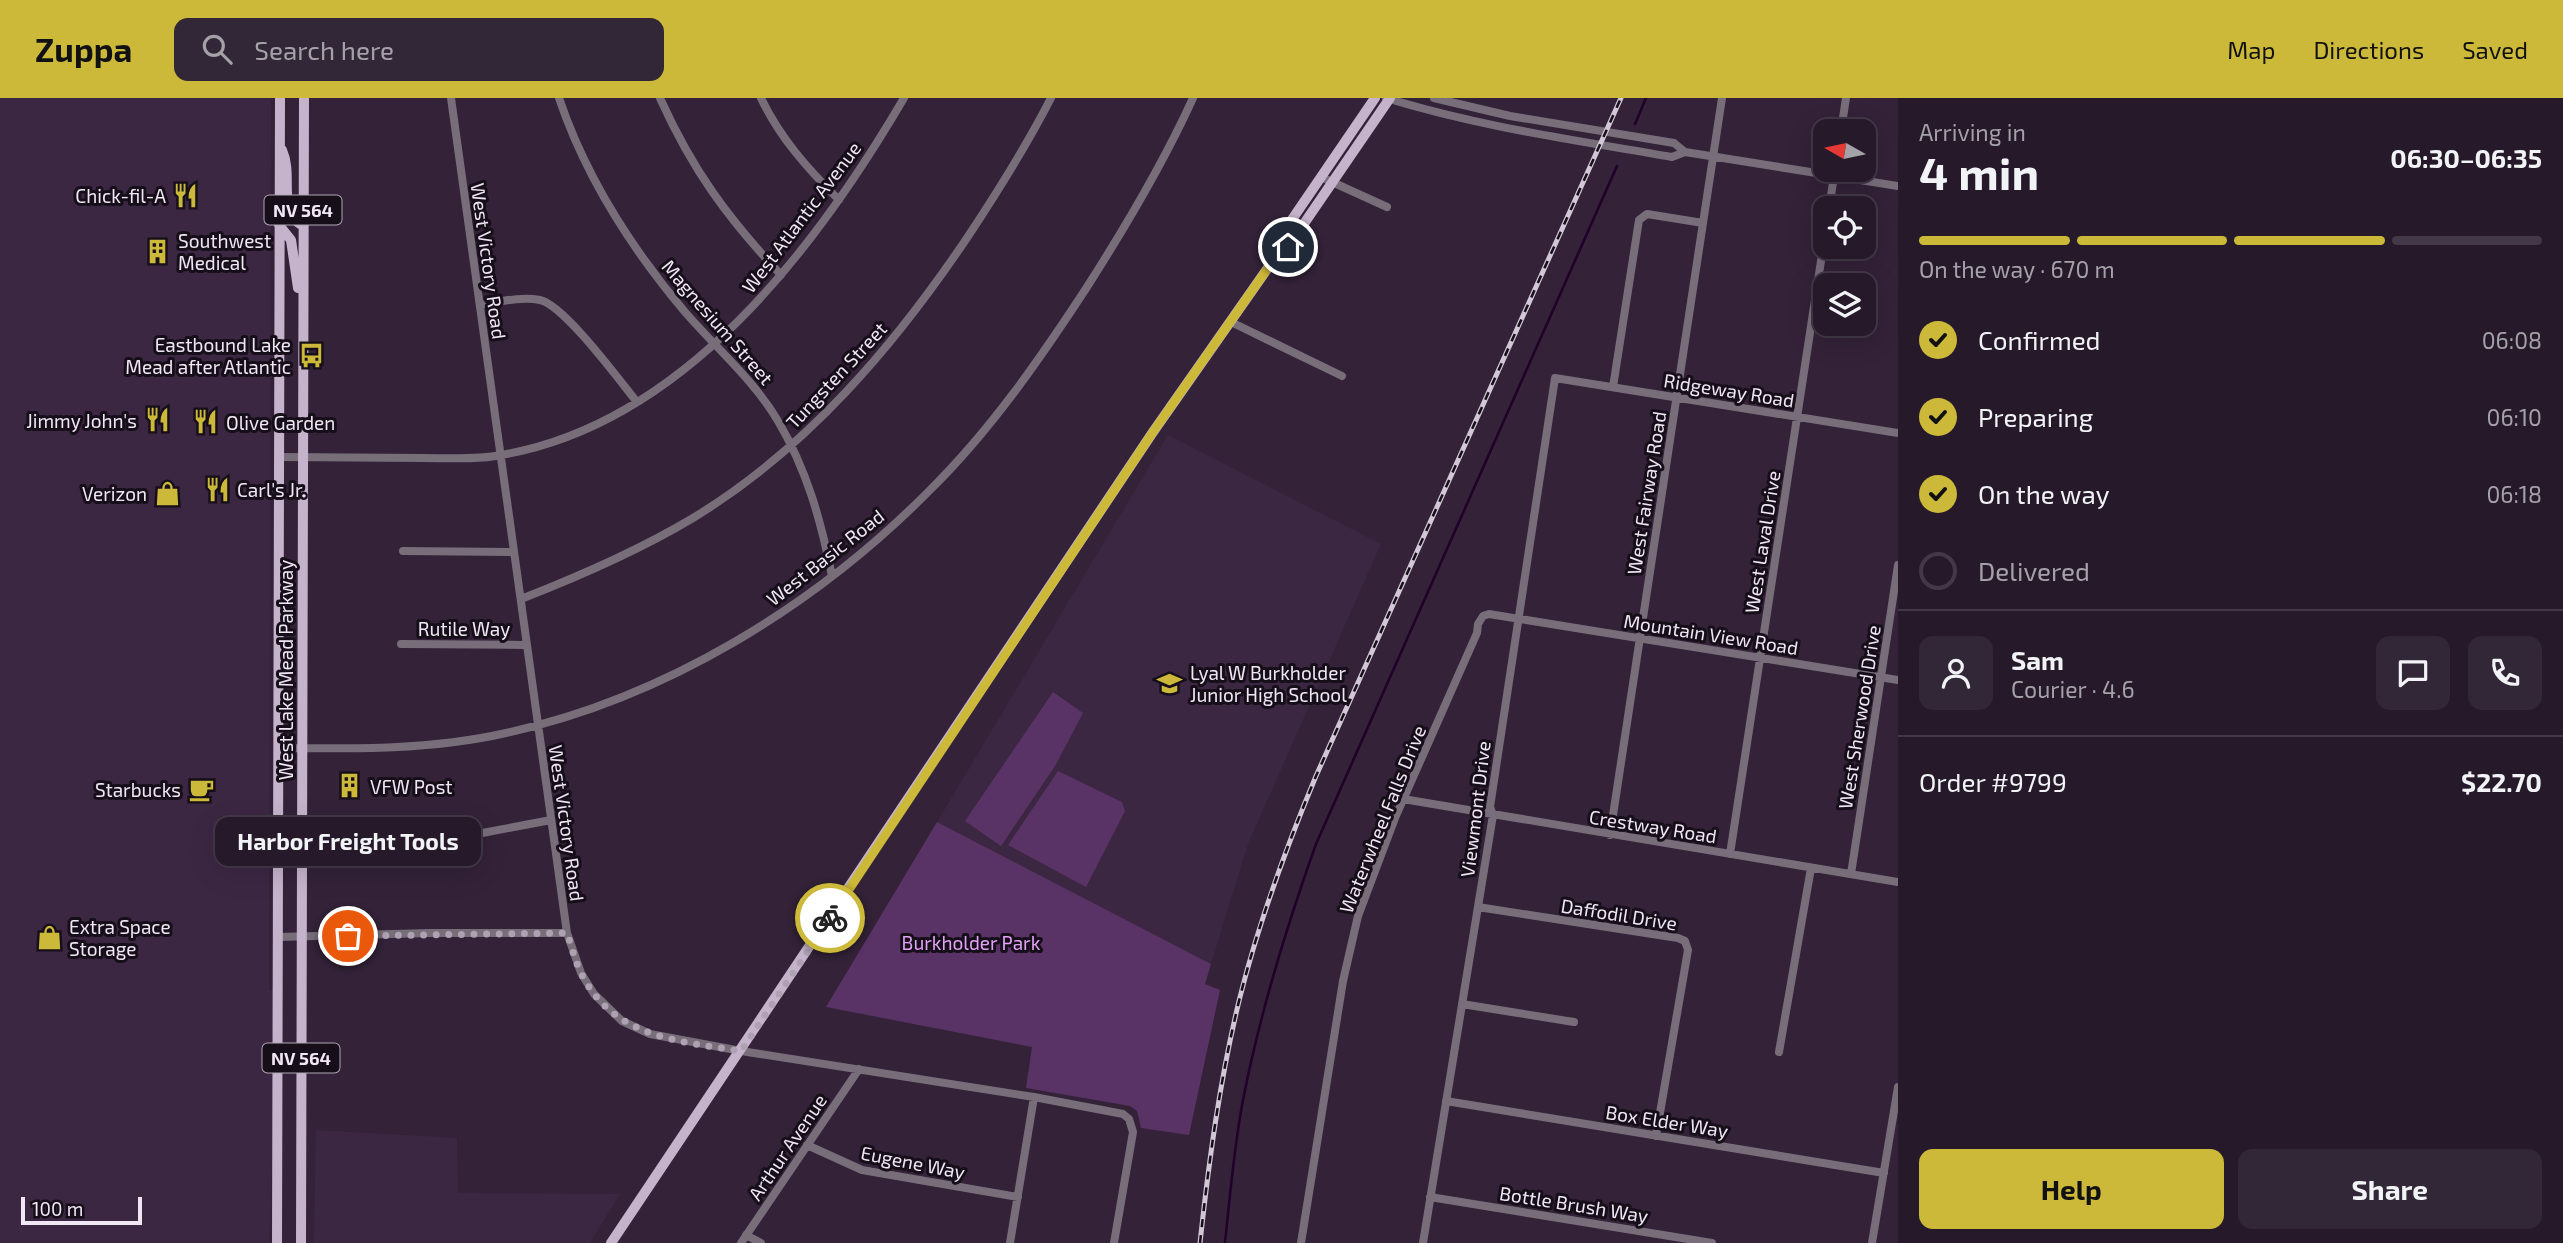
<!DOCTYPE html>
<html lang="en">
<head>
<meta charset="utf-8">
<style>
  body { margin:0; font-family:"Exo 2",sans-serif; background:#322736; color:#f1f3f6; height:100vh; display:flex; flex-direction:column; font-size:26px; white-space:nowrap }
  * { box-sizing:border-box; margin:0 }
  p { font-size:23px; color:#a4a1a8 }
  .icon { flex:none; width:38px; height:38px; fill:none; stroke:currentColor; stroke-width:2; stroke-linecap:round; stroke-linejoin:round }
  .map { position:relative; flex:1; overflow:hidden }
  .details { display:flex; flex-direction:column; background:#261a2a; width:665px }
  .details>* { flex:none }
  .needle { width:46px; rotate:279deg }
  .fabs { position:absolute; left:1813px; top:21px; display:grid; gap:14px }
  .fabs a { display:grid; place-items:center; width:63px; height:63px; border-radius:14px; background:#261a2a; box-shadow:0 7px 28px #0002,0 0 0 2px #423847; font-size:35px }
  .scale { position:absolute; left:21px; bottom:18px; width:121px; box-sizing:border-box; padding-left:7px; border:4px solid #f0e6f4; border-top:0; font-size:19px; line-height:24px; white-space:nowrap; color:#f0e6f4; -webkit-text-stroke:5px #160f19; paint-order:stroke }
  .pin { position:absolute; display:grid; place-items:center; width:60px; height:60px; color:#fff; margin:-30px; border:4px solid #fff; border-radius:50%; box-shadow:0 2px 7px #0007 }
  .courier { position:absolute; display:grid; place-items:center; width:70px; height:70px; margin:-35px; border:5px solid #ccb939; border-radius:50%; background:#fff; color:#222; box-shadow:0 2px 9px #0007 }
  .bubble { position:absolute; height:49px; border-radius:14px; background:#261a2a; box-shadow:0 7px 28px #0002,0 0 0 2px #423847; font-size:23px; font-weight:700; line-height:49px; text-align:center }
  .summary em { font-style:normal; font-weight:700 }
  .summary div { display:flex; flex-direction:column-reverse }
  .summary { display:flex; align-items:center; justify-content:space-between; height:119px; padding:0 21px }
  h1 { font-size:46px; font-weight:700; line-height:52px }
  .bar { display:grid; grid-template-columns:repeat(4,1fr); gap:10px 7px; align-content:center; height:84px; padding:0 21px }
  .bar i { height:9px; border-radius:5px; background:#423847 }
  .bar .active { background:#ccb939 }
  .bar p { grid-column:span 4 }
  .line { display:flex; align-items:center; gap:18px; padding:0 21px; border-top:2px solid #423847 }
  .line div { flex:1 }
  .round { display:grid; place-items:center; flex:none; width:74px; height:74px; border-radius:14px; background:#322736 }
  ol { padding:0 21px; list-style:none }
  li { display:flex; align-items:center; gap:21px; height:77px }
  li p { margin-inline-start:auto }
  li .icon { padding:7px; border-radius:50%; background:#ccb939; color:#111; stroke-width:4 }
  li:last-child { color:#a4a1a8 }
  li i { width:38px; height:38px; border:4px solid #423847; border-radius:50% }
  .action { display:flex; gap:14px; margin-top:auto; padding:14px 21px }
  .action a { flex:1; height:80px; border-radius:14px; background:#ccb939; color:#111; font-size:28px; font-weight:700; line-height:80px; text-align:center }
  .action a+a { background:#322736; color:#f1f3f6 }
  header { display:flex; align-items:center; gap:42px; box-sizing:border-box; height:98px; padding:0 35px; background:#ccb939; color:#111 }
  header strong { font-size:33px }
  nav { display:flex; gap:38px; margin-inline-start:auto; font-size:24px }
  .search { width:490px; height:63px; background:#322736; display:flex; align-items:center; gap:18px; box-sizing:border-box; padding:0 24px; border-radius:14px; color:#a4a1a8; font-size:26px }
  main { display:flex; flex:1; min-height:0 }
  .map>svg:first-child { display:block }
  .built { fill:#3c2743 }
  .green { fill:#593365 }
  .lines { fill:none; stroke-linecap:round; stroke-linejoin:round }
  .stream { stroke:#21012a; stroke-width:2.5 }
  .minor { stroke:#776e7a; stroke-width:8 }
  .major { stroke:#c5b3cb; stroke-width:10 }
  .rail-casing { stroke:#d2c7d7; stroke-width:5 }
  .rail { stroke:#160f19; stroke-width:2.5; stroke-dasharray:8; stroke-linecap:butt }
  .done { stroke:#aea1b2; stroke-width:7; stroke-dasharray:0 12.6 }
  .route { stroke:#ccb939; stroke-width:9 }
  .labels { text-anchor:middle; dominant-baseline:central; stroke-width:6; stroke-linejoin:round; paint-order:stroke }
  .shield { fill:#160f19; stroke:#afa6b2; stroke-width:2 }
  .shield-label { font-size:18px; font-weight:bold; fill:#f0e6f4 }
  .poi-label { font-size:19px; fill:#f0e6f4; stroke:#160f19; text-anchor:start }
  .street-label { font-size:19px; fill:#f0e6f4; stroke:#160f19 }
  .park-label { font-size:19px; fill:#e3a2f8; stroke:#160f19 }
</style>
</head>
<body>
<header>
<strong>Zuppa</strong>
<div class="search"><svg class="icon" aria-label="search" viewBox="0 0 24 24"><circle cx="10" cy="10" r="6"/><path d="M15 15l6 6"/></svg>Search here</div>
<nav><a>Map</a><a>Directions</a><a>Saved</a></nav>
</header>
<main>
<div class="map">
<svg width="1898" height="1145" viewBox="0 0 1898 1145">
  <rect width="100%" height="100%" fill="#332238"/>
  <!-- built -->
  <path class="built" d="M0,0H271L269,892L278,893L269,1145H0Z
    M1168,337L1381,446L1248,746L1211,866L937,724Z
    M316,1032L457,1040L458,1095L620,1096L590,1145H314Z"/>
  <!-- green -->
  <path class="green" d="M1053,594L1083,615L1055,668L1001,748L965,723Z
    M1058,673L1122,704L1125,713L1086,789L1008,747Z
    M937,724L1211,866L1205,886L1220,892L1189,1037L1141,1030L1137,1013L1130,1008L1026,990L1032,949L826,909Z"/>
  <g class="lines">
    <!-- stream -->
    <path class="stream" d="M1635,26L1646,0
      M1225,1145C1230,1097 1234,1049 1243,1002C1260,915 1286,830 1316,746L1617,68"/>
    <!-- minor -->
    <path class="minor" d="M451,0L567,835L581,875L594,896L622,923L650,936L741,953L1034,999L1123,1016L1129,1021L1133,1034L1114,1145
      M559,0C586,80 631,150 685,214C717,251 753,281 778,323C807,372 821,423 832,478
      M660,0C693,73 727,119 781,177
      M761,0C780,40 808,71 839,102
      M1386,0C1480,29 1575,42 1672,59L1685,54
      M1434,0L1510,18L1674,45L1685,54L1898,88
      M1841,33L1846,0
      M1321,79L1387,109
      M1829,110L1835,72
      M480,207C499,204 521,198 540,202C564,207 619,282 637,304
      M1231,224L1342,278
      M1613,289L1639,122L1647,116L1703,125
      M279,359C327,359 374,360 422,360C447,360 476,362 501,357C684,326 816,150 904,0
      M403,453L514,454
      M521,501C580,478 638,453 693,420C808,350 895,247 969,137C998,93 1027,47 1051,0
      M401,546L526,547
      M278,650C355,651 431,652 506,635C665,600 815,508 929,393C990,333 1040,261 1087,189C1126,128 1163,66 1193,0
      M1403,701L1898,784
      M1610,737L1722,0
      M393,743L477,736L551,722
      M1730,756L1825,137
      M1851,776L1898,467
      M1478,809L1678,840L1685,843L1688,852L1656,1038
      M278,839L430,835H567
      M1462,906L1574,924
      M1779,954L1811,770
      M1446,1003L1884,1075
      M807,1047L862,1072L1018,1099
      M1430,1099L1712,1145
      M746,1137L761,1145
      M741,1145L859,971
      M1010,1145L1034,999
      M1301,1145L1343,883L1358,818L1395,720L1477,535L1478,526L1483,518L1489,516L1898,582
      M1423,1145L1493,717L1490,709L1555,280L1898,335
      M1872,1145L1898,989"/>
    <!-- major -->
    <path class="major" d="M282,52C294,79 276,113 303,128
      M279,127L291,142L298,190
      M1277,157L1278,142L1375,0
      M277,1145L280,0
      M301,1145L304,0
      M611,1145L1153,334L1277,157L1288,149L1390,0"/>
    <defs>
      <path id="rail" d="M1200,1145C1209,1062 1220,980 1240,899C1259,823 1286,750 1316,678L1621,0"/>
    </defs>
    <!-- rail casing -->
    <use href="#rail" class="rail-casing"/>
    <!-- rail -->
    <use href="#rail" class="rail"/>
  </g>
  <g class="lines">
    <!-- done -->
    <path class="done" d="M348,838L567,835C572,849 575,864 582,877C615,940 678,943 741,953L830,820"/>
    <!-- route -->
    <path class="route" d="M830,820L1153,334L1277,157L1288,149"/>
  </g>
  <!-- icons -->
  <defs>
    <symbol id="restaurant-bare" viewBox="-9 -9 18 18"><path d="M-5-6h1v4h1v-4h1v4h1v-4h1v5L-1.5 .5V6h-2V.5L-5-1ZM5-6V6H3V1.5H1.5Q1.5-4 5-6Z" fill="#ccb939" stroke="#160f19" stroke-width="2.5" paint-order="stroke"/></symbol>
    <symbol id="building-bare" viewBox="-9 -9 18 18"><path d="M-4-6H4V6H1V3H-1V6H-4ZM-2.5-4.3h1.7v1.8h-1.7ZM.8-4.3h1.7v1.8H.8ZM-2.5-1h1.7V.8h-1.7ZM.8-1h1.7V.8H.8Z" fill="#ccb939" stroke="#160f19" stroke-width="2.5" paint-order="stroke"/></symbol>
    <symbol id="bus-bare" viewBox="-9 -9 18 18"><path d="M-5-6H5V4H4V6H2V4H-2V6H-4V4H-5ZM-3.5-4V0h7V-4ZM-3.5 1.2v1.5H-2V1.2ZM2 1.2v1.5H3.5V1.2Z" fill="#ccb939" stroke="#160f19" stroke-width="2.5" paint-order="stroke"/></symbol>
    <symbol id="shop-bare" viewBox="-9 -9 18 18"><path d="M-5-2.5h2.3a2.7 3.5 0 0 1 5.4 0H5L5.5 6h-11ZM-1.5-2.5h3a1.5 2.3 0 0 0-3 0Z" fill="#ccb939" stroke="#160f19" stroke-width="2.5" paint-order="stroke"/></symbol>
    <symbol id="school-bare" viewBox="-9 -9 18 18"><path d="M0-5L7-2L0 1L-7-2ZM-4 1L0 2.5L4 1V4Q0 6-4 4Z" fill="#ccb939" stroke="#160f19" stroke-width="2.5" paint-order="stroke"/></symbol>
    <symbol id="cafe-bare" viewBox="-9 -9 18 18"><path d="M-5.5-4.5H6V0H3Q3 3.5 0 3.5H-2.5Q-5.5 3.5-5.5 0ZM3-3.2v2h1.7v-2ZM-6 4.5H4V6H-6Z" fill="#ccb939" stroke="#160f19" stroke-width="2.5" paint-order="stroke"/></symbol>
  </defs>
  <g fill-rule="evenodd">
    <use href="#restaurant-bare" x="168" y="80" width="35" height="35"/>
    <use href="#building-bare" x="140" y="136" width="35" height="35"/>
    <use href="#bus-bare" x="294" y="240" width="35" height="35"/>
    <use href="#restaurant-bare" x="140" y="304" width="35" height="35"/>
    <use href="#restaurant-bare" x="188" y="306" width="35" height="35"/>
    <use href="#restaurant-bare" x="200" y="374" width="35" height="35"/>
    <use href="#shop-bare" x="150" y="378" width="35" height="35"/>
    <use href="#school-bare" x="1152" y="568" width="35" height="35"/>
    <use href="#building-bare" x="332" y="670" width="35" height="35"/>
    <use href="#cafe-bare" x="184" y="674" width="35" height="35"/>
    <use href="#shop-bare" x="32" y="822" width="35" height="35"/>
  </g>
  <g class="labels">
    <!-- shield labels -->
    <g class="shield">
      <rect x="264.5" y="97.5" width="77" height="29" rx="5"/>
      <rect x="262.5" y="945.5" width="77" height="29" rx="5"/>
    </g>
    <g class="shield-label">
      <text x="303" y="112">NV 564</text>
      <text x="301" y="960">NV 564</text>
    </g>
    <!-- poi labels -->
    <g class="poi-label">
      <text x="166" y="97" text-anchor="end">Chick-fil-A</text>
      <text x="178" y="142">Southwest<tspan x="178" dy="22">Medical</tspan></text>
      <text x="291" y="246" text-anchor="end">Eastbound Lake<tspan x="291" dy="22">Mead after Atlantic</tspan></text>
      <text x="137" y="322" text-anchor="end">Jimmy John's</text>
      <text x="226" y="324">Olive Garden</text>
      <text x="237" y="391">Carl's Jr.</text>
      <text x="147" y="395" text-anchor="end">Verizon</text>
      <text x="1190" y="574">Lyal W Burkholder<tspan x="1190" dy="22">Junior High School</tspan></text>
      <text x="370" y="688">VFW Post</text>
      <text x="181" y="691" text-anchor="end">Starbucks</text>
      <text x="69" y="828">Extra Space<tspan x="69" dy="22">Storage</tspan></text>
    </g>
    <!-- street labels -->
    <g class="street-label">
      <text transform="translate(801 119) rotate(-53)">West Atlantic Avenue</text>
      <text transform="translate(489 163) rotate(82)">West Victory Road</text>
      <text transform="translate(718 224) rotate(49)">Magnesium Street</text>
      <text transform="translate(836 277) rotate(-47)">Tungsten Street</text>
      <text transform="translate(1729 292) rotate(9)">Ridgeway Road</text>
      <text transform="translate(1646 395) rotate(-81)">West Fairway Road</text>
      <text transform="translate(1762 444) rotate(-81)">West Laval Drive</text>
      <text transform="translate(825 459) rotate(-38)">West Basic Road</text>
      <text x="464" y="530">Rutile Way</text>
      <text transform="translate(1711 536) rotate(9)">Mountain View Road</text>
      <text transform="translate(285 572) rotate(-90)">West Lake Mead Parkway</text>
      <text transform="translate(1859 619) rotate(-81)">West Sherwood Drive</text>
      <text transform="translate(1475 711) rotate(-83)">Viewmont Drive</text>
      <text transform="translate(1382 721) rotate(-68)">Waterwheel Falls Drive</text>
      <text transform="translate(567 725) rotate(82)">West Victory Road</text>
      <text transform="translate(1653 728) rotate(9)">Crestway Road</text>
      <text transform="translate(1619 816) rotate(9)">Daffodil Drive</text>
      <text transform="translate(1667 1023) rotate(9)">Box Elder Way</text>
      <text transform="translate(787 1049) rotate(-56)">Arthur Avenue</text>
      <text transform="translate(913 1064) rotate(11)">Eugene Way</text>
      <text transform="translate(1574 1106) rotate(9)">Bottle Brush Way</text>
    </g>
    <!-- park labels -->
    <g class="park-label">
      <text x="971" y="844">Burkholder Park</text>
    </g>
  </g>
</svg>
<div class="fabs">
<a><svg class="needle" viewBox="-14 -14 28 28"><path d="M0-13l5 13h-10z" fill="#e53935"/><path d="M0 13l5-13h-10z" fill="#a4a1a8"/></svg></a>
<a><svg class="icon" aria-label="locate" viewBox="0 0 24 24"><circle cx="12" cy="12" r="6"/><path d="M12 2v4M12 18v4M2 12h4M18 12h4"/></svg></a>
<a><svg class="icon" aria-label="layers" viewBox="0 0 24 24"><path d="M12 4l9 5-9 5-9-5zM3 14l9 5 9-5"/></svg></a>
</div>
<div class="scale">100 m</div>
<div class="pin" style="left:348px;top:838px;background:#ea580c"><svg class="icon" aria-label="bag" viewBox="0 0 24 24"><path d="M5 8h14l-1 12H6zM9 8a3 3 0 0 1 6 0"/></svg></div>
<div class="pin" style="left:1288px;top:149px;background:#1f2937"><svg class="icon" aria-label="home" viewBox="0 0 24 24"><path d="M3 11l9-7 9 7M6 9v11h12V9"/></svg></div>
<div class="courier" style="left:830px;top:820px"><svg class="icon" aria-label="bike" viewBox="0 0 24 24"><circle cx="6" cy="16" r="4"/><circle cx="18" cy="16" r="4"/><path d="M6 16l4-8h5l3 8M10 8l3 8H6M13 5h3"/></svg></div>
<div class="bubble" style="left:215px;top:719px;width:266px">Harbor Freight Tools</div>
</div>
<section class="details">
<div class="summary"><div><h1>4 min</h1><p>Arriving in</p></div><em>06:30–06:35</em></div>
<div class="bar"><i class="active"></i><i class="active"></i><i class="active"></i><i></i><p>On the way · 670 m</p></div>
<ol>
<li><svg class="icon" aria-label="check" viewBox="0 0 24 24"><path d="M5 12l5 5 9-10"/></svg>Confirmed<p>06:08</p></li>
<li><svg class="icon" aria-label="check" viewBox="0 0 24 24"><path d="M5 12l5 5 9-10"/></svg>Preparing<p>06:10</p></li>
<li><svg class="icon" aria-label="check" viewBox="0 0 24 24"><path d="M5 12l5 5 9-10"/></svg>On the way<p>06:18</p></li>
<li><i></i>Delivered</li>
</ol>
<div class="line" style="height:126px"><a class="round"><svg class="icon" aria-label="person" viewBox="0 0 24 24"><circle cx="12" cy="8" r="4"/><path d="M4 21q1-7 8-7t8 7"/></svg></a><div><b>Sam</b><p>Courier · 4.6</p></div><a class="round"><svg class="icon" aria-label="chat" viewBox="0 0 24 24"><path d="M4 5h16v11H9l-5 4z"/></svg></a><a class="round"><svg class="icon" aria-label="phone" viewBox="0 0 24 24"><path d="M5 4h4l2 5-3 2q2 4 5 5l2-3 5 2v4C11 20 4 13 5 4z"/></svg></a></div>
<div class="line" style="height:91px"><div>Order #9799</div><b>$22.70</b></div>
<div class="action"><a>Help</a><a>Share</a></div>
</section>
</main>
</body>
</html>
